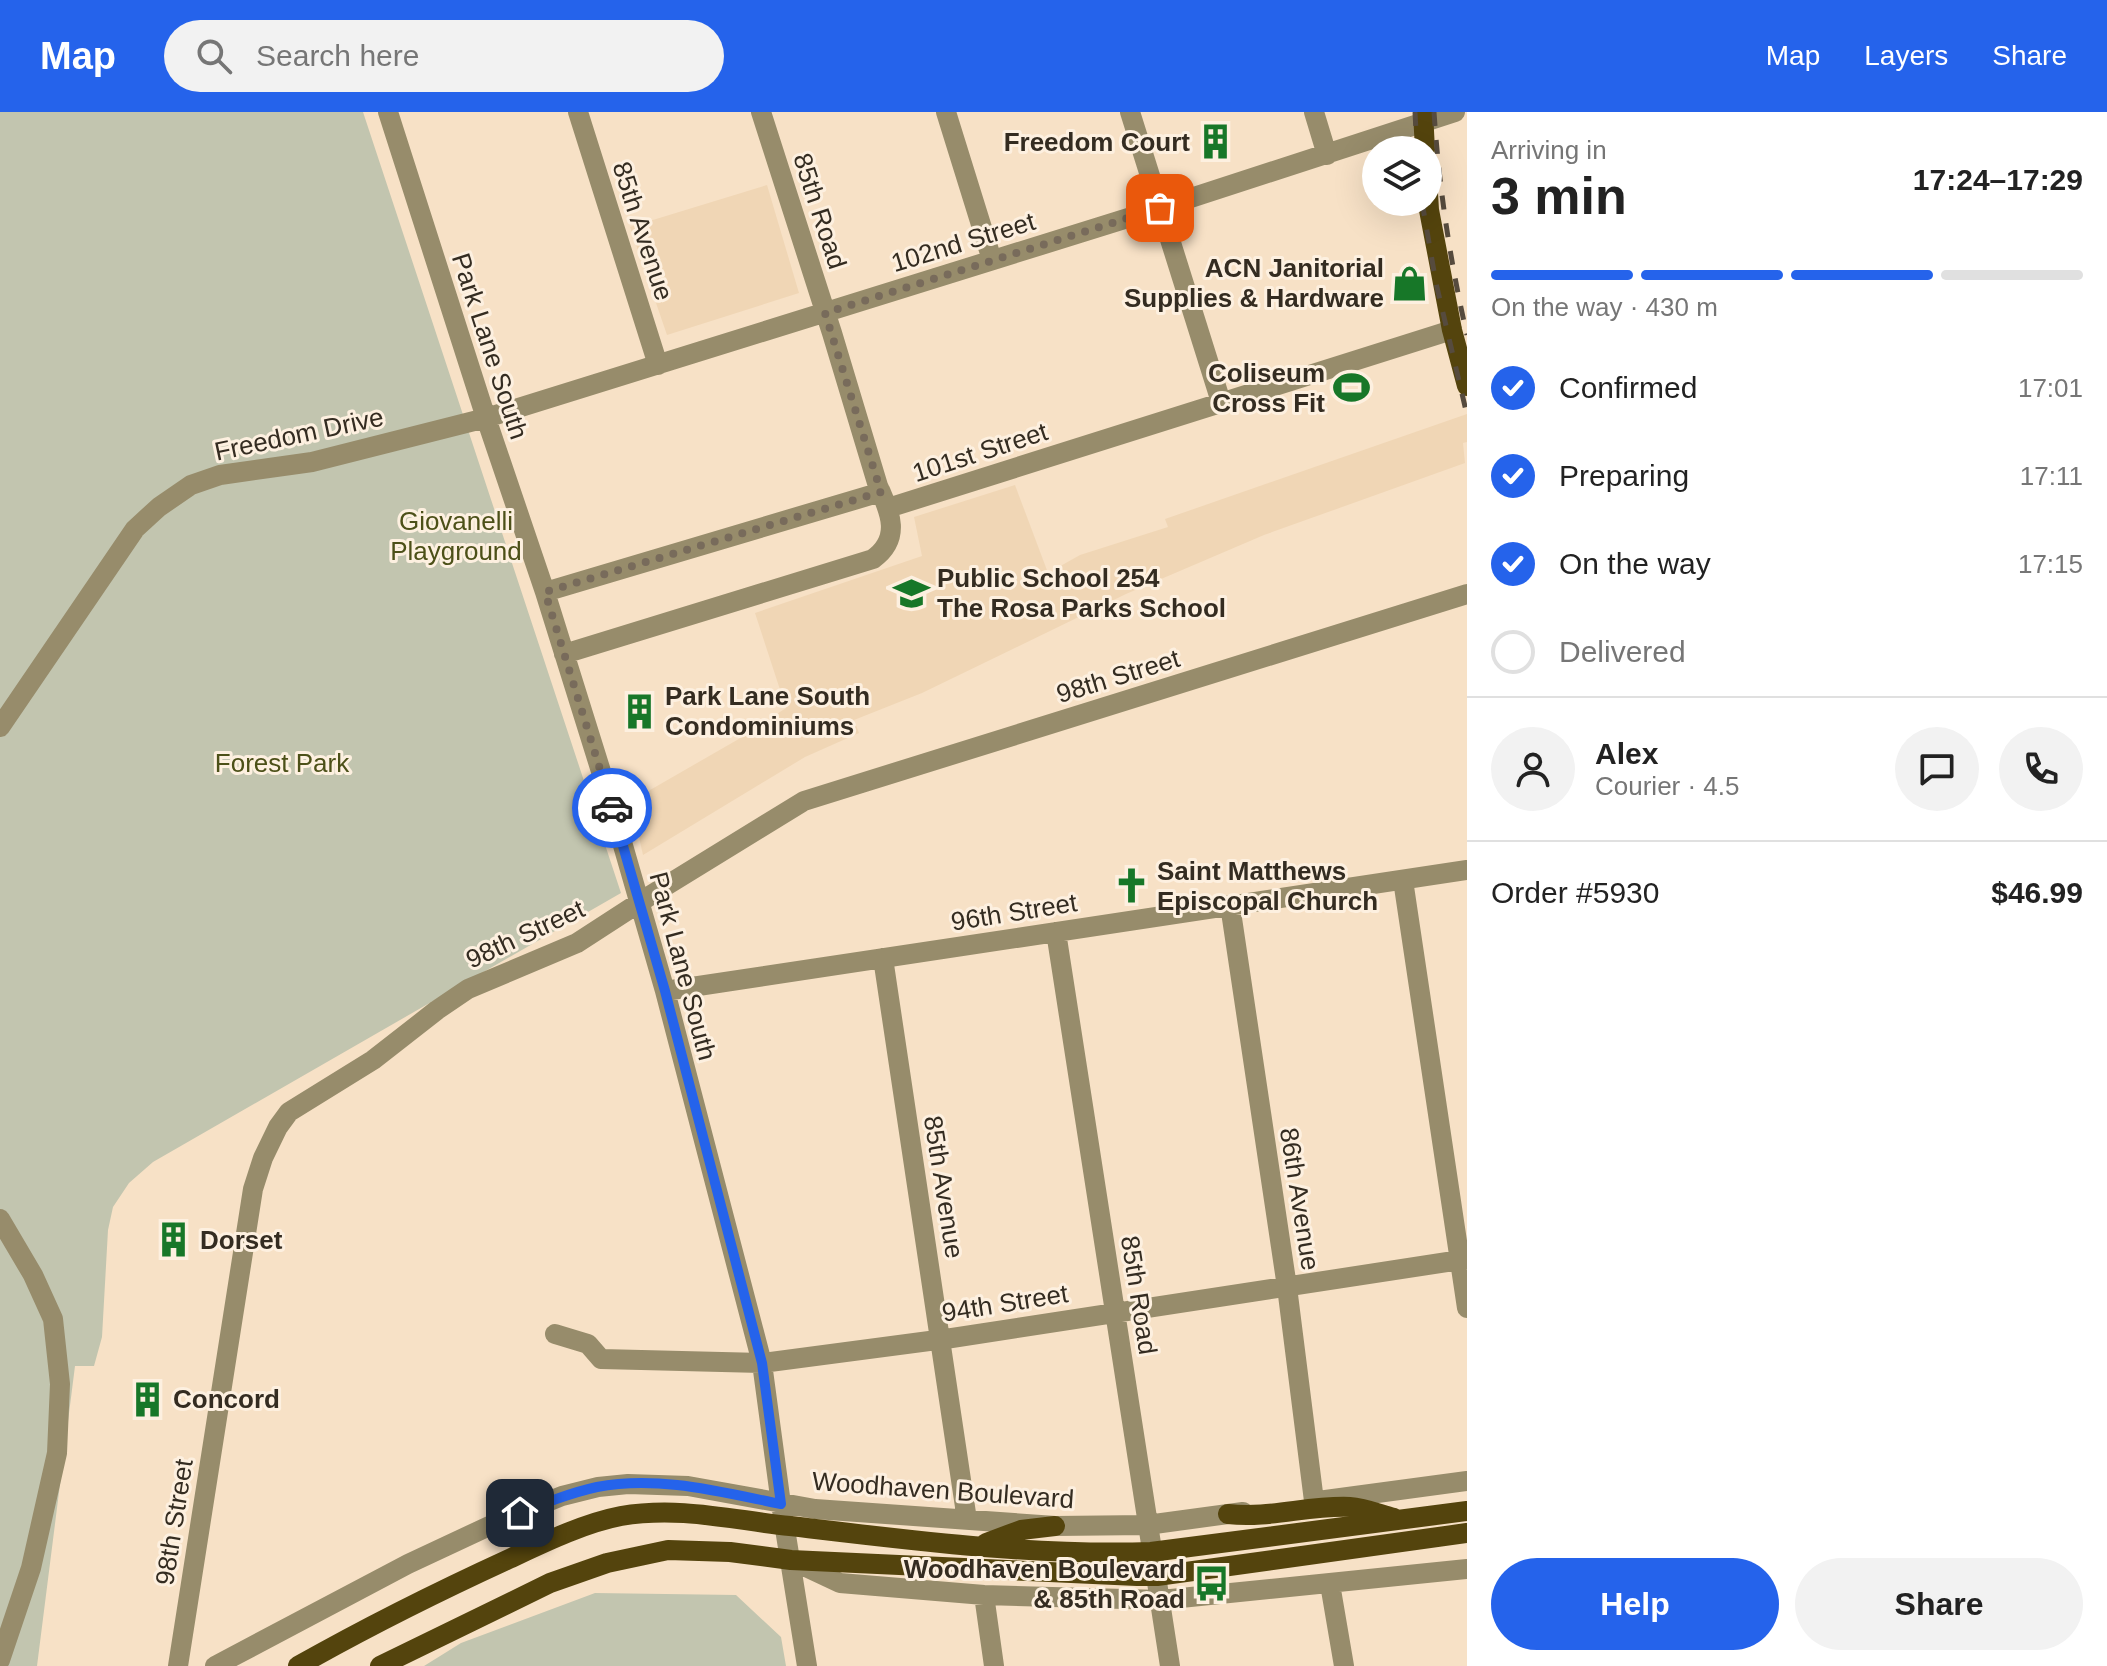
<!DOCTYPE html>
<html lang="en">
<head>
<meta charset="utf-8">
<style>
  body { margin:0; font-family:Arial,sans-serif; background:#f2f2f2; color:#222; height:100vh; display:flex; flex-direction:column; font-size:30px; white-space:nowrap }
  * { box-sizing:border-box; margin:0 }
  p { font-size:26px; color:#767676 }
  .icon { flex:none; width:44px; height:44px; fill:none; stroke:currentColor; stroke-width:2; stroke-linecap:round; stroke-linejoin:round }
  .map { position:relative; flex:1; overflow:hidden }
  .sheet { display:flex; flex-direction:column; background:#fff; width:640px }
  .sheet>* { flex:none }
  .buttons { position:absolute; left:1362px; top:24px; display:grid; gap:16px }
  .buttons a { display:grid; place-items:center; width:80px; height:80px; border-radius:50%; background:#fff; box-shadow:0 8px 32px #0002; font-size:40px }
  .pin { position:absolute; display:grid; place-items:center; width:68px; height:68px; color:#fff; margin:-34px; border-radius:16px; box-shadow:0 4px 12px #0006 }
  .courier { position:absolute; display:grid; place-items:center; width:80px; height:80px; margin:-40px; border:6px solid #2563eb; border-radius:50%; background:#fff; color:#222; box-shadow:0 2px 10px #0007 }
  .head em { font-style:normal; font-weight:800 }
  .head div { display:flex; flex-direction:column-reverse }
  .head { display:flex; align-items:center; justify-content:space-between; height:136px; padding:0 24px }
  h1 { font-size:52px; font-weight:800; line-height:60px }
  .bar { display:grid; grid-template-columns:repeat(4,1fr); gap:12px 8px; align-content:center; height:96px; padding:0 24px }
  .bar i { height:10px; border-radius:6px; background:#e0e0e0 }
  .bar .current { background:#2563eb }
  .bar p { grid-column:span 4 }
  .line { display:flex; align-items:center; gap:20px; padding:0 24px; border-top:2px solid #e0e0e0 }
  .line div { flex:1 }
  .round { display:grid; place-items:center; flex:none; width:84px; height:84px; border-radius:42px; background:#f2f2f2 }
  ol { padding:0 24px; list-style:none }
  li { display:flex; align-items:center; gap:24px; height:88px }
  li p { margin-inline-start:auto }
  li .icon { padding:8px; border-radius:50%; background:#2563eb; color:#fff; stroke-width:4 }
  li:last-child { color:#767676 }
  li i { width:44px; height:44px; border:4px solid #e0e0e0; border-radius:50% }
  .cta { display:flex; gap:16px; margin-top:auto; padding:16px 24px }
  .cta a { flex:1; height:92px; border-radius:48px; background:#2563eb; color:#fff; font-size:32px; font-weight:800; line-height:92px; text-align:center }
  .cta a+a { background:#f2f2f2; color:#222 }
  header { display:flex; align-items:center; gap:48px; box-sizing:border-box; height:112px; padding:0 40px; background:#2563eb; color:#fff }
  header strong { font-size:38px }
  nav { display:flex; gap:44px; margin-inline-start:auto; font-size:28px }
  .search { width:560px; height:72px; background:#f2f2f2; display:flex; align-items:center; gap:20px; box-sizing:border-box; padding:0 28px; border-radius:44px; color:#767676; font-size:30px }
  main { display:flex; flex:1; min-height:0 }
  .map>svg:first-child { display:block }
  .built { fill:#f0d6b5 }
  .green { fill:#c2c5af }
  .lines { fill:none; stroke-linecap:round; stroke-linejoin:round }
  .minor { stroke:#978c6b; stroke-width:20 }
  .major { stroke:#54440d; stroke-width:20 }
  .rail { stroke:#564b3e; stroke-width:5; stroke-dasharray:14 14; stroke-linecap:butt }
  .done { stroke:#786b5b; stroke-width:8; stroke-dasharray:0 14.4 }
  .route { stroke:#2563eb; stroke-width:10 }
  .labels { text-anchor:middle; dominant-baseline:central; stroke-width:6; stroke-linejoin:round; paint-order:stroke }
  .poi-label { font-size:26px; font-weight:bold; fill:#342c21; stroke:#fdf0e0; text-anchor:start }
  .street-label { font-size:26px; fill:#342c21; stroke:#fdf0e0 }
  .park-label { font-size:26px; fill:#4c5018; stroke:#fdf0e0 }
</style>
</head>
<body>
<header>
<strong>Map</strong>
<div class="search"><svg class="icon" aria-label="search" viewBox="0 0 24 24"><circle cx="10" cy="10" r="6"/><path d="M15 15l6 6"/></svg>Search here</div>
<nav><a>Map</a><a>Layers</a><a>Share</a></nav>
</header>
<main>
<div class="map">
<svg width="1467" height="1554" viewBox="0 0 1467 1554">
  <rect width="100%" height="100%" fill="#f7e1c6"/>
  <!-- built -->
  <path class="built" d="M767,73L799,181L667,223L630,115Z
    M1467,302V330L1463,331L1465,351L1264,423L1126,482L922,581L854,608L859,621L805,645L643,743L631,689L737,628L786,596L755,501L922,444L914,405L1015,373L1048,461L1080,443L1168,415L1165,407Z"/>
  <!-- green -->
  <path class="green" d="M0,0H363L621,781L153,1050L129,1071L113,1095L108,1118L102,1225L94,1254H75L37,1554H0Z
    M595,1481L736,1483L781,1525L786,1554H424L461,1531Z"/>
  <g class="lines">
    <!-- minor -->
    <path class="minor" d="M388,0L486,306L545,480L609,685L665,879L762,1251L781,1392L807,1554
      M578,0L658,253
      M946,0L992,148
      M1130,0L1221,290
      M1314,0L1327,43
      M888,396L1452,218
      M545,480L881,380
      M564,542L873,447C901,427 891,401 878,374L832,221L761,0
      M0,615L135,417L159,395L191,373L220,363L312,350L486,306L1160,96L1455,0
      M1403,768L1467,1196
      M1230,793L1287,1175L1314,1389
      M1056,820L1170,1554
      M883,846L967,1408
      M665,879L1467,758
      M0,1107L33,1163L53,1207L60,1272L57,1341L31,1456L0,1548
      M555,1222L588,1232L601,1247L762,1251L952,1226L1467,1147
      M1318,1389L1467,1369
      M791,1448L840,1471L984,1483L1161,1488L1467,1457
      M1330,1472L1344,1554
      M984,1483L994,1554
      M178,1554L253,1077L263,1046L278,1015L289,1000L373,948L437,898L468,877L577,831L651,783L804,689L1467,482
      M215,1554L408,1452L500,1409L562,1384L598,1375L628,1372L688,1374L815,1397L1055,1414L1147,1413L1243,1400"/>
    <!-- major -->
    <path class="major" d="M1423,0L1425,38
      M1428,81L1429,98L1452,218L1467,274
      M1228,1402C1269,1407 1309,1393 1350,1395C1365,1396 1379,1402 1394,1406
      M986,1431L1021,1418L1055,1414
      M298,1554C367,1515 437,1480 509,1447C543,1431 584,1411 621,1404C680,1394 732,1408 790,1414C909,1428 1031,1444 1151,1440L1467,1399
      M380,1554L550,1471L607,1451L668,1438L730,1440L791,1448L1137,1464H1157L1467,1421"/>
    <!-- rail -->
    <path class="rail" d="M1415,0L1417,38
      M1434,0C1439,75 1450,149 1467,223
      M1422,90L1436,171L1467,303"/>
  </g>
  <g class="lines">
    <!-- done -->
    <path class="done" d="M612,696L545,480L881,380L825,201L1160,96"/>
    <!-- route -->
    <path class="route" d="M520,1401C545,1391 570,1381 597,1375C658,1363 721,1380 781,1392L762,1251L665,879L612,696"/>
  </g>
  <!-- icons -->
  <defs>
    <symbol id="building-bare" viewBox="-9 -9 18 18"><path d="M-4-6H4V6H1V3H-1V6H-4ZM-2.5-4.3h1.7v1.8h-1.7ZM.8-4.3h1.7v1.8H.8ZM-2.5-1h1.7V.8h-1.7ZM.8-1h1.7V.8H.8Z" fill="#177728" stroke="#fdf0e0" stroke-width="2.5" paint-order="stroke"/></symbol>
    <symbol id="shop-bare" viewBox="-9 -9 18 18"><path d="M-5-2.5h2.3a2.7 3.5 0 0 1 5.4 0H5L5.5 6h-11ZM-1.5-2.5h3a1.5 2.3 0 0 0-3 0Z" fill="#177728" stroke="#fdf0e0" stroke-width="2.5" paint-order="stroke"/></symbol>
    <symbol id="stadium-bare" viewBox="-9 -9 18 18"><path d="M0-5a6.5 5 0 1 0 0 10a6.5 5 0 1 0 0-10ZM-3.5-1.8h7v3.6h-7Z" fill="#177728" stroke="#fdf0e0" stroke-width="2.5" paint-order="stroke"/></symbol>
    <symbol id="school-bare" viewBox="-9 -9 18 18"><path d="M0-5L7-2L0 1L-7-2ZM-4 1L0 2.5L4 1V4Q0 6-4 4Z" fill="#177728" stroke="#fdf0e0" stroke-width="2.5" paint-order="stroke"/></symbol>
    <symbol id="church-bare" viewBox="-9 -9 18 18"><path d="M-1.2-6h2.4v3.5h3.3v2.4h-3.3V6h-2.4V-.1h-3.3v-2.4h3.3Z" fill="#177728" stroke="#fdf0e0" stroke-width="2.5" paint-order="stroke"/></symbol>
    <symbol id="bus-bare" viewBox="-9 -9 18 18"><path d="M-5-6H5V4H4V6H2V4H-2V6H-4V4H-5ZM-3.5-4V0h7V-4ZM-3.5 1.2v1.5H-2V1.2ZM2 1.2v1.5H3.5V1.2Z" fill="#177728" stroke="#fdf0e0" stroke-width="2.5" paint-order="stroke"/></symbol>
  </defs>
  <g fill-rule="evenodd">
    <use href="#building-bare" x="1190" y="4" width="51" height="51"/>
    <use href="#shop-bare" x="1384" y="146" width="51" height="51"/>
    <use href="#stadium-bare" x="1326" y="250" width="51" height="51"/>
    <use href="#school-bare" x="886" y="456" width="51" height="51"/>
    <use href="#building-bare" x="614" y="574" width="51" height="51"/>
    <use href="#church-bare" x="1106" y="748" width="51" height="51"/>
    <use href="#building-bare" x="148" y="1102" width="51" height="51"/>
    <use href="#building-bare" x="122" y="1262" width="51" height="51"/>
    <use href="#bus-bare" x="1186" y="1446" width="51" height="51"/>
  </g>
  <g class="labels">
    <!-- poi labels -->
    <g class="poi-label">
      <text x="1190" y="30" text-anchor="end">Freedom Court</text>
      <text x="1384" y="156" text-anchor="end">ACN Janitorial<tspan x="1384" dy="30">Supplies &amp; Hardware</tspan></text>
      <text x="1325" y="261" text-anchor="end">Coliseum<tspan x="1325" dy="30">Cross Fit</tspan></text>
      <text x="937" y="466">Public School 254<tspan x="937" dy="30">The Rosa Parks School</tspan></text>
      <text x="665" y="584">Park Lane South<tspan x="665" dy="30">Condominiums</tspan></text>
      <text x="1157" y="759">Saint Matthews<tspan x="1157" dy="30">Episcopal Church</tspan></text>
      <text x="200" y="1128">Dorset</text>
      <text x="173" y="1287">Concord</text>
      <text x="1185" y="1457" text-anchor="end">Woodhaven Boulevard<tspan x="1185" dy="30">&amp; 85th Road</tspan></text>
    </g>
    <!-- street labels -->
    <g class="street-label">
      <text transform="translate(820 99) rotate(72)">85th Road</text>
      <text transform="translate(643 119) rotate(72)">85th Avenue</text>
      <text transform="translate(963 130) rotate(-17)">102nd Street</text>
      <text transform="translate(490 234) rotate(72)">Park Lane South</text>
      <text transform="translate(299 322) rotate(-12)">Freedom Drive</text>
      <text transform="translate(980 340) rotate(-18)">101st Street</text>
      <text transform="translate(1118 564) rotate(-17)">98th Street</text>
      <text transform="translate(1014 800) rotate(-9)">96th Street</text>
      <text transform="translate(525 822) rotate(-25)">98th Street</text>
      <text transform="translate(683 854) rotate(75)">Park Lane South</text>
      <text transform="translate(944 1075) rotate(81)">85th Avenue</text>
      <text transform="translate(1300 1087) rotate(81)">86th Avenue</text>
      <text transform="translate(1139 1183) rotate(81)">85th Road</text>
      <text transform="translate(1005 1191) rotate(-9)">94th Street</text>
      <text transform="translate(943 1378) rotate(4)">Woodhaven Boulevard</text>
      <text transform="translate(174 1410) rotate(-81)">98th Street</text>
    </g>
    <!-- park labels -->
    <g class="park-label">
      <text x="456" y="409">Giovanelli<tspan x="456" dy="30">Playground</tspan></text>
      <text x="282" y="651">Forest Park</text>
    </g>
  </g>
</svg>
<div class="buttons">
<a><svg class="icon" aria-label="layers" viewBox="0 0 24 24"><path d="M12 4l9 5-9 5-9-5zM3 14l9 5 9-5"/></svg></a>
</div>
<div class="pin" style="left:1160px;top:96px;background:#ea580c"><svg class="icon" aria-label="bag" viewBox="0 0 24 24"><path d="M5 8h14l-1 12H6zM9 8a3 3 0 0 1 6 0"/></svg></div>
<div class="pin" style="left:520px;top:1401px;background:#1f2937"><svg class="icon" aria-label="home" viewBox="0 0 24 24"><path d="M3 11l9-7 9 7M6 9v11h12V9"/></svg></div>
<div class="courier" style="left:612px;top:696px"><svg class="icon" aria-label="car" viewBox="0 0 24 24"><path d="M5 17H2v-5l4-1 3-4h7l3 4 3 1v5h-3M9 17h6M6 11h13"/><circle cx="7" cy="17" r="2"/><circle cx="17" cy="17" r="2"/></svg></div>
</div>
<section class="sheet">
<div class="head"><div><h1>3 min</h1><p>Arriving in</p></div><em>17:24–17:29</em></div>
<div class="bar"><i class="current"></i><i class="current"></i><i class="current"></i><i></i><p>On the way · 430 m</p></div>
<ol>
<li><svg class="icon" aria-label="check" viewBox="0 0 24 24"><path d="M5 12l5 5 9-10"/></svg>Confirmed<p>17:01</p></li>
<li><svg class="icon" aria-label="check" viewBox="0 0 24 24"><path d="M5 12l5 5 9-10"/></svg>Preparing<p>17:11</p></li>
<li><svg class="icon" aria-label="check" viewBox="0 0 24 24"><path d="M5 12l5 5 9-10"/></svg>On the way<p>17:15</p></li>
<li><i></i>Delivered</li>
</ol>
<div class="line" style="height:144px"><a class="round"><svg class="icon" aria-label="person" viewBox="0 0 24 24"><circle cx="12" cy="8" r="4"/><path d="M4 21q1-7 8-7t8 7"/></svg></a><div><b>Alex</b><p>Courier · 4.5</p></div><a class="round"><svg class="icon" aria-label="chat" viewBox="0 0 24 24"><path d="M4 5h16v11H9l-5 4z"/></svg></a><a class="round"><svg class="icon" aria-label="phone" viewBox="0 0 24 24"><path d="M5 4h4l2 5-3 2q2 4 5 5l2-3 5 2v4C11 20 4 13 5 4z"/></svg></a></div>
<div class="line" style="height:104px"><div>Order #5930</div><b>$46.99</b></div>
<div class="cta"><a>Help</a><a>Share</a></div>
</section>
</main>
</body>
</html>
